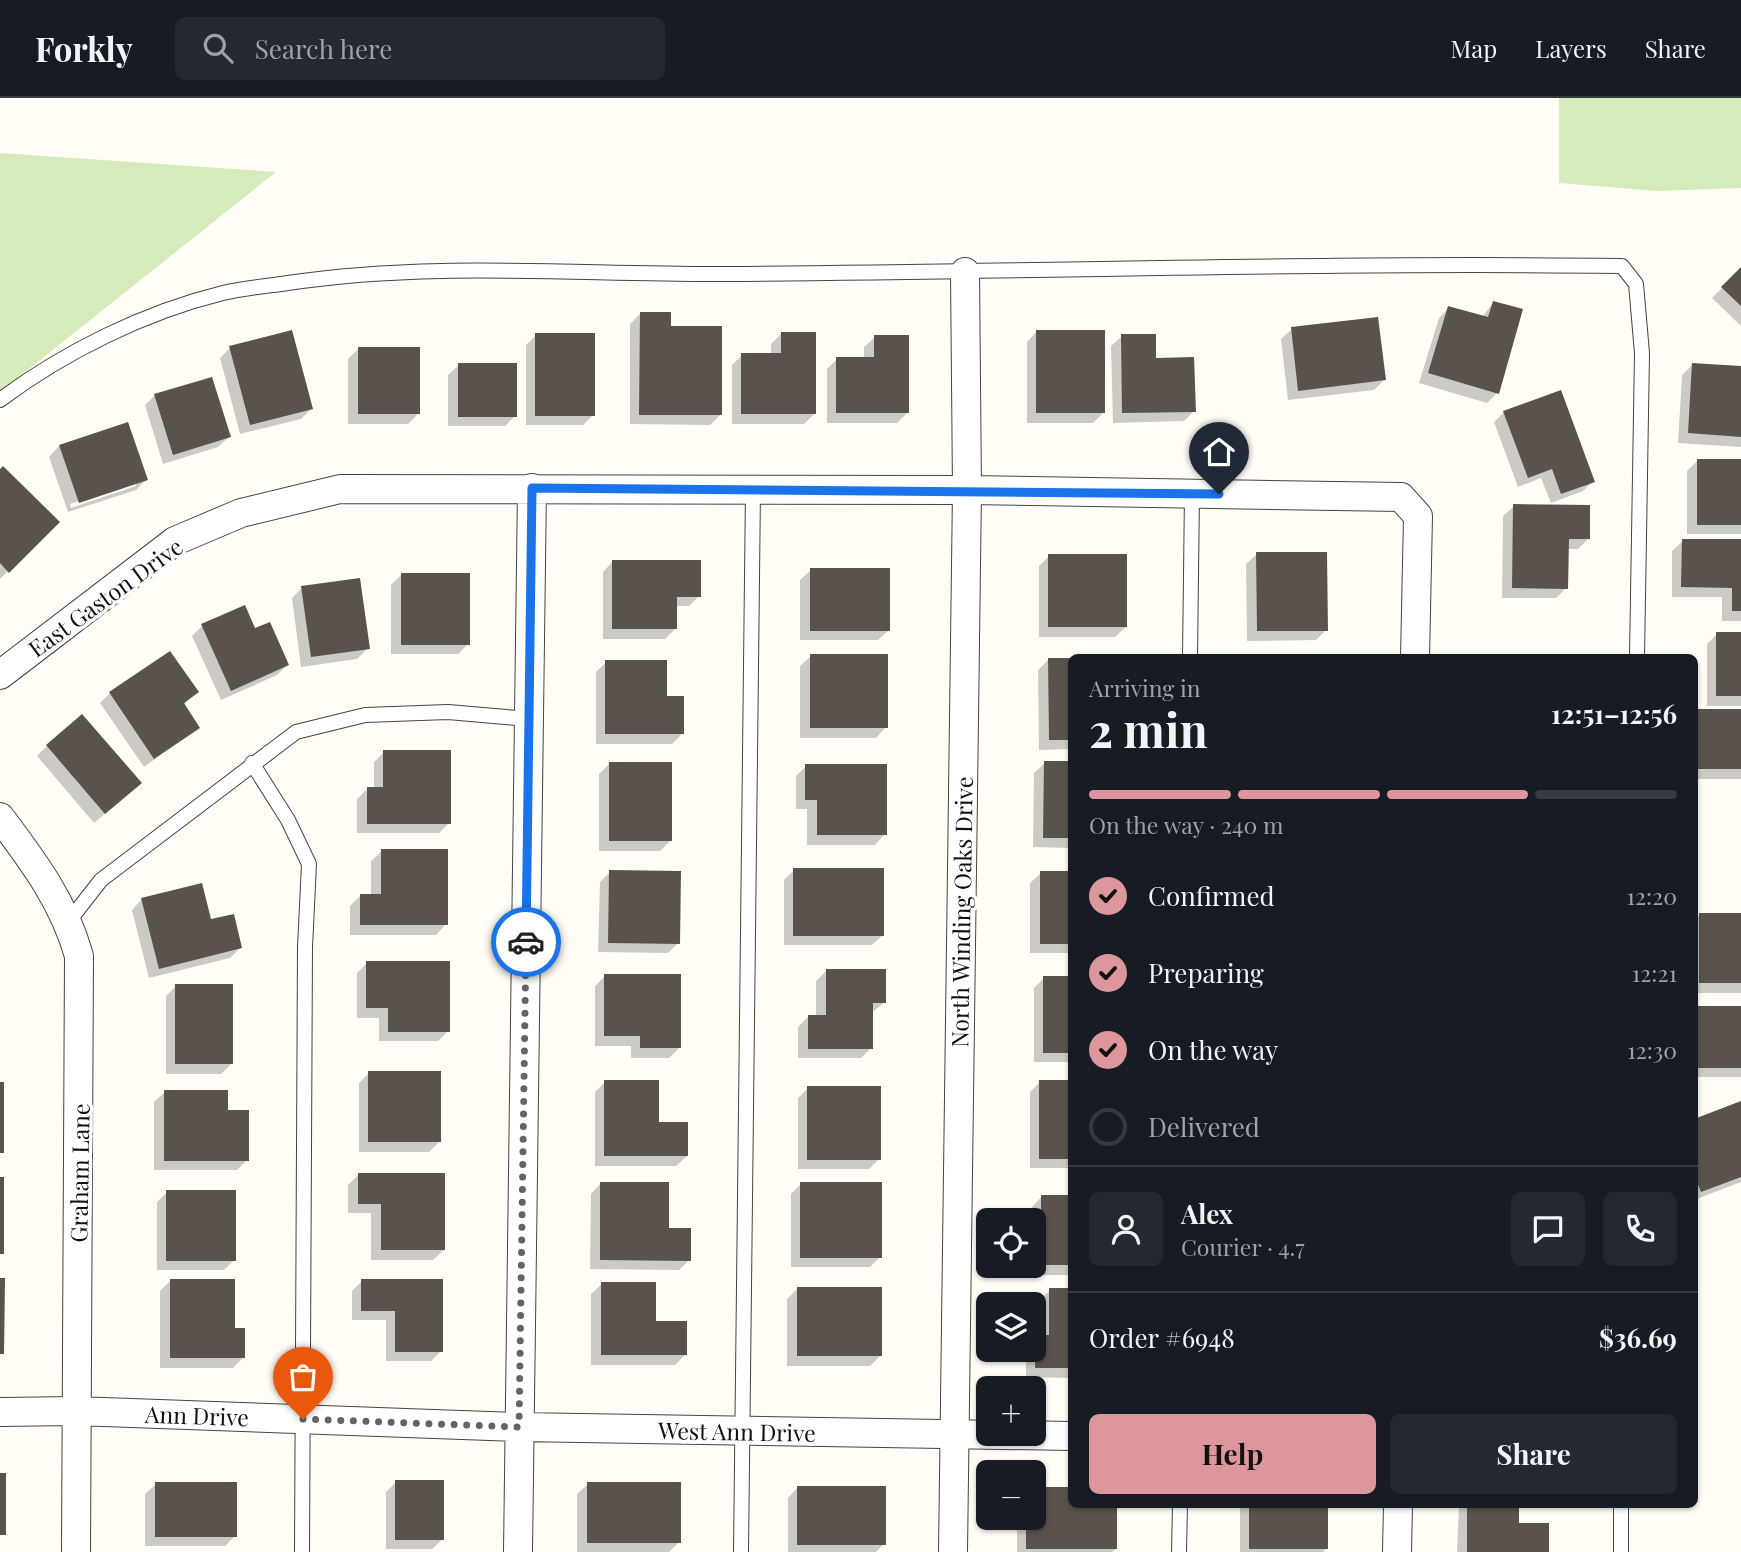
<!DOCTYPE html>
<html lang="en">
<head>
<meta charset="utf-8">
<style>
  body { margin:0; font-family:"Playfair Display",serif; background:#242831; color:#f1f3f6; height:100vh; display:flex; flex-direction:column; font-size:26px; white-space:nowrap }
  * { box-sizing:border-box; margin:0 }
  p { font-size:23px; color:#9ea1a6 }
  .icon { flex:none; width:38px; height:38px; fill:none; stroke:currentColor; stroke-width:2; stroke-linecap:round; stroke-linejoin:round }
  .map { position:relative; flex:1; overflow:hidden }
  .side { position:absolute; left:1068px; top:556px; width:630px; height:854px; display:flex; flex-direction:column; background:#171b24; border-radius:10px; box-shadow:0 2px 5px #0004 }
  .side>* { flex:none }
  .tools { position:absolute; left:976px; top:1110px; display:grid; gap:14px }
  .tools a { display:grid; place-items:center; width:70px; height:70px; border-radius:10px; background:#171b24; box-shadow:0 2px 5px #0004; font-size:35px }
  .pin { position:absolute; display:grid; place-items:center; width:60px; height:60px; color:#fff; margin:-72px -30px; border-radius:50% 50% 50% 0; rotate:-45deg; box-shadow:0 0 7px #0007 }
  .pin .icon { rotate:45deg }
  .courier { position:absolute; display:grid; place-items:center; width:70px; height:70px; margin:-35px; border:5px solid #1a73e8; border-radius:50%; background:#fff; color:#222; box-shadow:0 2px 9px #0007 }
  .headline em { font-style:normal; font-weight:700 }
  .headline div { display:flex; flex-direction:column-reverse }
  .headline { display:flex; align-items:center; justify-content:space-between; height:119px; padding:0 21px }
  h1 { font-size:46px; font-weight:700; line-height:52px }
  .bar { display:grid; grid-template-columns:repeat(4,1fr); gap:10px 7px; align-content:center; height:84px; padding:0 21px }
  .bar i { height:9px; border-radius:5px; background:#363941 }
  .bar .active { background:#dd969c }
  .bar p { grid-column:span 4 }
  .line { display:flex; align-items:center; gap:18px; padding:0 21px; border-top:2px solid #363941 }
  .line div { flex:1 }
  .round { display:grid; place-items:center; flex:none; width:74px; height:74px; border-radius:10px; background:#242831 }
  ol { padding:0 21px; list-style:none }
  li { display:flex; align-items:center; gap:21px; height:77px }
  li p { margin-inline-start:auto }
  li .icon { padding:7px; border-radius:50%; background:#dd969c; color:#111; stroke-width:4 }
  li:last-child { color:#9ea1a6 }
  li i { width:38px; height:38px; border:4px solid #363941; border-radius:50% }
  .action { display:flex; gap:14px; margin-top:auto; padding:14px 21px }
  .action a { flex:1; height:80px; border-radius:10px; background:#dd969c; color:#111; font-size:28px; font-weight:700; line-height:80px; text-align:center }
  .action a+a { background:#242831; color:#f1f3f6 }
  header { display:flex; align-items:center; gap:42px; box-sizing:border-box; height:98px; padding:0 35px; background:#171b24; border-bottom:2px solid #363941 }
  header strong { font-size:33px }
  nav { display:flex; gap:38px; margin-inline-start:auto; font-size:24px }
  .search { width:490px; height:63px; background:#242831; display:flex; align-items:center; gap:18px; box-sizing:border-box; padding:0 24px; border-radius:10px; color:#9ea1a6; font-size:26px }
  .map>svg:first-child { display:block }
  .green { fill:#d5ebbc }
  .shadow { fill:#0003; fill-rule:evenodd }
  .building { fill:#5a524d }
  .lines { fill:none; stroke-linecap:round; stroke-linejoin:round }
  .lane-casing { stroke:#444; stroke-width:16 }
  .street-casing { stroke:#444; stroke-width:30 }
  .lane { stroke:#fff; stroke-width:14 }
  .street { stroke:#fff; stroke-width:28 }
  .done { stroke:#646461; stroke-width:7; stroke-dasharray:0 12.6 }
  .route { stroke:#1a73e8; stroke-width:9 }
  .labels { text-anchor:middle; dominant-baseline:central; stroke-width:7; stroke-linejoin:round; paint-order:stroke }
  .street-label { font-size:23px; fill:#111; stroke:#fff }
</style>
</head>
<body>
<header>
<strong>Forkly</strong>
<div class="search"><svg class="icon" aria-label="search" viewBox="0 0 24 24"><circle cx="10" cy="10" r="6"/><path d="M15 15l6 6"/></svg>Search here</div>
<nav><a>Map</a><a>Layers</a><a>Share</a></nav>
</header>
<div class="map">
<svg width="1741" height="1454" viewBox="0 0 1741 1454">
  <rect width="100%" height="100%" fill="#fffdf5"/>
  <!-- green -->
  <path class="green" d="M1559,0H1741V90L1657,93L1559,85Z
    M0,55L276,74L0,294Z"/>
  <!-- shadow -->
  <path class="shadow" d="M1741,171V228L1712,200Z
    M1493,205L1497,295L1487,305L1419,285L1439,220L1449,210L1482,219Z
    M640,216L669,230L720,317L710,327L630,326V226Z
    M1292,231L1384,282L1374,292L1288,302L1281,241Z
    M1037,233L1103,315L1093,325H1027V244Z
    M781,236L814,316L804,326H732V267L742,257H771V246Z
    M536,237L593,317L583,327H526V247Z
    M1122,238L1154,262L1194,313L1184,323L1113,325L1111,248Z
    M875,239L907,315L897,325H827V271L837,261H864V249Z
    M230,250L311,311L301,321L240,336L220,260Z
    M358,251L418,316L408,326H348V261Z
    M1693,266L1741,269V349L1678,345L1682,277Z
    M459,267L515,318L505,328H448V277Z
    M155,297L229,339L218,349L163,366L145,307Z
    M1504,314L1593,383L1583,393L1551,405L1541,380L1518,389L1494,324Z
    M59,348L146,382L136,392L68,414L49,359ZM136,384V388L71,410L70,406Z
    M1697,363H1741V436H1687V373Z
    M0,374L57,424L0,481Z
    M1514,408L1588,441L1578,451H1567L1566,490L1556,500H1502L1503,418Z
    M1683,443H1741V523H1722V499H1672V453Z
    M1257,456L1326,532L1316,542L1247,543L1246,466Z
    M1049,458L1126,529L1115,539H1039V468Z
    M613,463L699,498L689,508H675V531L665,541H603V474Z
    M811,472L889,532L878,542H800V482Z
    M402,476L468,546L458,556H391V487Z
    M302,490L368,550L357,561L301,569L292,500Z
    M202,528L255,532L287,567L277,577L221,602L192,538Z
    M1717,536H1741V608H1707V546Z
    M811,558L886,629L876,640H800V568Z
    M1048,562H1071V651L1039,652L1038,572Z
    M606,564L666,600L682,636L672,646H596V574Z
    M197,594L183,607L198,629L144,669L100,605L110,595Z
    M1694,612H1741V681H1694Z
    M47,648L129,695L94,725L37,658Z
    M384,654L449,725L439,735H357V701L368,690H374V664Z
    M1045,665H1071V750L1033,749L1034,675Z
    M609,666L670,743L660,753H599V676Z
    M806,668L885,736L875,747H807V711H796V678Z
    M382,753L446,826L436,837H350V808L361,797H371V763Z
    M794,772L883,837L872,847H784V782Z
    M610,774L678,845L668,855L598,854L600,784Z
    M1041,775H1071V855H1030V785Z
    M142,801L209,824L240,850L230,860L149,880L132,812Z
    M1700,817H1741V895H1694V823Z
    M367,865L448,933L438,943H379V920H357V875Z
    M827,872L884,905L871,915V950L861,960H798V929L808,919H816V883Z
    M605,878L680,949L669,960H631V948H595V888Z
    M1044,880H1071V964H1034V890Z
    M176,888L231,966L221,976H166V898Z
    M1694,910H1741V979H1694Z
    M369,975L439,1044L429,1054H359V985Z
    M605,984L657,1025L687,1058L676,1068H595V994Z
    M1040,984H1071V1070H1030V994Z
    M808,990L879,1061L869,1071H798V1000Z
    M165,994L226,1013L247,1062L237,1072H154V1004Z
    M1741,1005V1084L1694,1102V1023Z
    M358,1077L444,1152L433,1162H371V1115H348V1087Z
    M601,1085L667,1132L689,1162L679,1172L590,1171L591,1096Z
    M801,1086L880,1159L870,1169H791V1096Z
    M167,1094L234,1162L224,1172H157V1104Z
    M1042,1098H1071V1177H1032V1167H1034L1032,1109Z
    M170,1183L233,1232L243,1260L233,1270H160V1193Z
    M362,1183L441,1253L431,1263H386V1222H352V1193Z
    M602,1186L654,1225L685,1257L675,1267H591V1196Z
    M798,1190L880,1258L870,1268H787V1201Z
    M1050,1192H1071V1280L1026,1279V1251H1034V1241L1040,1239V1202Z
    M396,1384L443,1441L432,1451H386V1394Z
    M156,1386L235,1438L225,1448H145V1396Z
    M588,1386L679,1444L669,1454H577V1396Z
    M798,1389L884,1446L876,1454H788V1400Z
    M1071,1390V1407H1116V1451L1112,1454H1017V1419H1034Z
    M1243,1407H1326V1451L1323,1454H1240V1410Z
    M1459,1407H1518V1427L1548,1454H1457Z"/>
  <!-- building -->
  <path class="building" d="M1741,169V208L1721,189Z
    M1493,203L1523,211L1499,296L1428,275L1448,208L1488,219Z
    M640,214H671V228H722V317H639Z
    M1378,219L1386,282L1298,293L1291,229Z
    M292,232L313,311L250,327L229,248Z
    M1036,232H1105V315H1036Z
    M781,234H816V316H741V255H781Z
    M535,235H595V318H535Z
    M1121,236H1156V260L1194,259L1196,314L1122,315Z
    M874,237H909V315H836V259H874Z
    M358,249H420V316H358Z
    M458,265H517V319H458Z
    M1692,265L1741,268V339L1688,335Z
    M212,279L231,339L173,357L154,296Z
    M1561,292L1595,384L1561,396L1552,371L1528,380L1503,313Z
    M128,324L148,382L79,405L59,347Z
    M1697,361H1741V427H1697Z
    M3,368L60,424L9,475L0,465V371Z
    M1513,406L1590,407V441H1569L1568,491L1512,490Z
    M1682,441H1741V513H1732V490L1681,489Z
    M1256,454H1327L1328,533H1257Z
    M1048,456H1127V529H1048Z
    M612,462H701V499H677V531H612Z
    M810,470H890V533H810Z
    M401,475H470V547H401Z
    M360,480L370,551L311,559L301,488Z
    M245,507L255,530L270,524L289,567L231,593L201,526Z
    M1716,534H1741V598H1716Z
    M170,553L199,594L184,605L200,630L154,661L109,594Z
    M810,556H888V630H810Z
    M1254,557H1292V560H1254Z
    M1048,560H1071V642H1049Z
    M605,562H667V598H684V636H605Z
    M1694,611H1741V671H1694Z
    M82,616L142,685L105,716L46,647Z
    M383,652H451V726H367V689H383Z
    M1044,663H1071V740H1043Z
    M609,664H672V743H609Z
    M805,666H887V737H817V702H805Z
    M381,751H448V827H360V796H381Z
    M793,770H884V838H793Z
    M609,772L681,773L680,846L608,845Z
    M1040,773H1071V846H1040Z
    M202,785L211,821L234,816L242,850L159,871L141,800Z
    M1699,815H1741V885H1699Z
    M366,863H450V934H388V910H366Z
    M826,871H886V905H873V951H808V917H826Z
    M604,876H681V950H640V938H604Z
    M1043,878H1071V955H1043Z
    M175,886H233V966H175Z
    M1694,908H1741V970H1694Z
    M368,973H441V1044H368Z
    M604,982H659V1024H688V1058H604Z
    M1039,982H1071V1061H1039Z
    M0,984H4V1055H0Z
    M807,988H881V1062H807Z
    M164,992H228V1012H249V1063H164Z
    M1741,1003V1079L1701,1094L1694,1076V1021Z
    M358,1075H445V1152H381V1106H358Z
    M0,1079H4V1156H0Z
    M600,1084H669V1130H691V1163L600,1162Z
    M800,1084H882V1160H800Z
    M166,1092H236V1163H166Z
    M1041,1097H1071V1167H1041Z
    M0,1180H5L4,1256H0Z
    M170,1181H235V1230H245V1260H170Z
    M361,1181H443V1254H395V1213H361Z
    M601,1184H656V1223H687V1257H601Z
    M797,1189H882V1258H797Z
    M1049,1190H1071V1270H1035L1036,1237H1049Z
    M0,1375H6V1437H0Z
    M395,1382H444V1442H395Z
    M155,1384H237V1439H155Z
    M587,1384H681V1445H587Z
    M797,1388H886V1447H797Z
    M1034,1389H1071V1407H1117V1451H1026V1419H1034Z
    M1249,1407H1328V1451H1249Z
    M1467,1407H1519V1425H1549V1454H1467Z"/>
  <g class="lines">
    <defs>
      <path id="lane" d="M0,302C64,254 145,214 223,195C244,190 267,188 288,185C433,163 581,177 727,176C1025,174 1323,164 1622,168L1636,186L1642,255L1637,560
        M1190,560L1192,395
        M252,665L288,722L309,766L305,849L302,1454
        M69,823L101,782L296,634L365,617L448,614L529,621
        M741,1454L753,391
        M1179,1454L1180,1407
        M1621,1454V1407"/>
      <path id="street" d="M0,577L175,443L241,415L340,391L967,392L1401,399L1418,418L1415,560
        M0,719C33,763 64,804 79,858L76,1454
        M0,1314L76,1313L519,1329L1071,1338
        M518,1454L532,390
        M953,1454L967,392L965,174
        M1397,1454L1398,1407"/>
    </defs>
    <!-- lane casing -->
    <use href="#lane" class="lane-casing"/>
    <!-- street casing -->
    <use href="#street" class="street-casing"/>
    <!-- lane -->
    <use href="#lane" class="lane"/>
    <!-- street -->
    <use href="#street" class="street"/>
  </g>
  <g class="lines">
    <!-- done -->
    <path class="done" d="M303,1321L519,1329L526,844"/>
    <!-- route -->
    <path class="route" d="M526,844L532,390L1219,396"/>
  </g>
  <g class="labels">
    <!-- street labels -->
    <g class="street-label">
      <text transform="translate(105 499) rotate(-36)">East Gaston Drive</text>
      <text transform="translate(961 814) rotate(-89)">North Winding Oaks Drive</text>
      <text transform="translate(79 1075) rotate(-89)">Graham Lane</text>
      <text transform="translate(197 1317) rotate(2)">Ann Drive</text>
      <text transform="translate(737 1333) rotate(1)">West Ann Drive</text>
    </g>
  </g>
</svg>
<div class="tools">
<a><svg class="icon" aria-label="locate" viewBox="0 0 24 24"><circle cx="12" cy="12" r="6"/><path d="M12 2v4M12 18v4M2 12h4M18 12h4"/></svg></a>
<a><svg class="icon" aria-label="layers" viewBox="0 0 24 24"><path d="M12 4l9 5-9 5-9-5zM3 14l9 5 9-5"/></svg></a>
<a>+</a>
<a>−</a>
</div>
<div class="pin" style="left:303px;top:1321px;background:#ea580c"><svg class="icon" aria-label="bag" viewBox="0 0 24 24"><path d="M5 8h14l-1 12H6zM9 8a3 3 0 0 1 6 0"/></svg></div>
<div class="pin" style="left:1219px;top:396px;background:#1f2937"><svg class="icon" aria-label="home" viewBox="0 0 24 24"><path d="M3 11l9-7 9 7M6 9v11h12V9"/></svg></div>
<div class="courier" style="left:526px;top:844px"><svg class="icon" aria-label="car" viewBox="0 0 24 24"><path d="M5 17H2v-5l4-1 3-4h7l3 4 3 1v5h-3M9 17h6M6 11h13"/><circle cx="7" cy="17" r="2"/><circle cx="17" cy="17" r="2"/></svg></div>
<section class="side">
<div class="headline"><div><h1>2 min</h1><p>Arriving in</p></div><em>12:51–12:56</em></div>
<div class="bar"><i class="active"></i><i class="active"></i><i class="active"></i><i></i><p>On the way · 240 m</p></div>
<ol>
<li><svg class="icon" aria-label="check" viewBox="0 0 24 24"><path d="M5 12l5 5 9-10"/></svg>Confirmed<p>12:20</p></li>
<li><svg class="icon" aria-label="check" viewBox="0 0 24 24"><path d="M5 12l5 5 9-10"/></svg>Preparing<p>12:21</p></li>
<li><svg class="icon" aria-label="check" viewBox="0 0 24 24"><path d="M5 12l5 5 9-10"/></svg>On the way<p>12:30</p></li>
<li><i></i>Delivered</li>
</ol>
<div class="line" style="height:126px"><a class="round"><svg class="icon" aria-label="person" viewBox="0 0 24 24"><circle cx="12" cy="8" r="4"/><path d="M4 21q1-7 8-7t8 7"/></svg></a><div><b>Alex</b><p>Courier · 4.7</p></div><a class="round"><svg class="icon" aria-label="chat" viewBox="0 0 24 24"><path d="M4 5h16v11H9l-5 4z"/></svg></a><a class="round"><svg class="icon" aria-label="phone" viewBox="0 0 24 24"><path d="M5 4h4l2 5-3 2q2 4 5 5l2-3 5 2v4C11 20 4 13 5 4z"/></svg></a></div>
<div class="line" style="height:91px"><div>Order #6948</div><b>$36.69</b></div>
<div class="action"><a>Help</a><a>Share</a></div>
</section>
</div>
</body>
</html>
